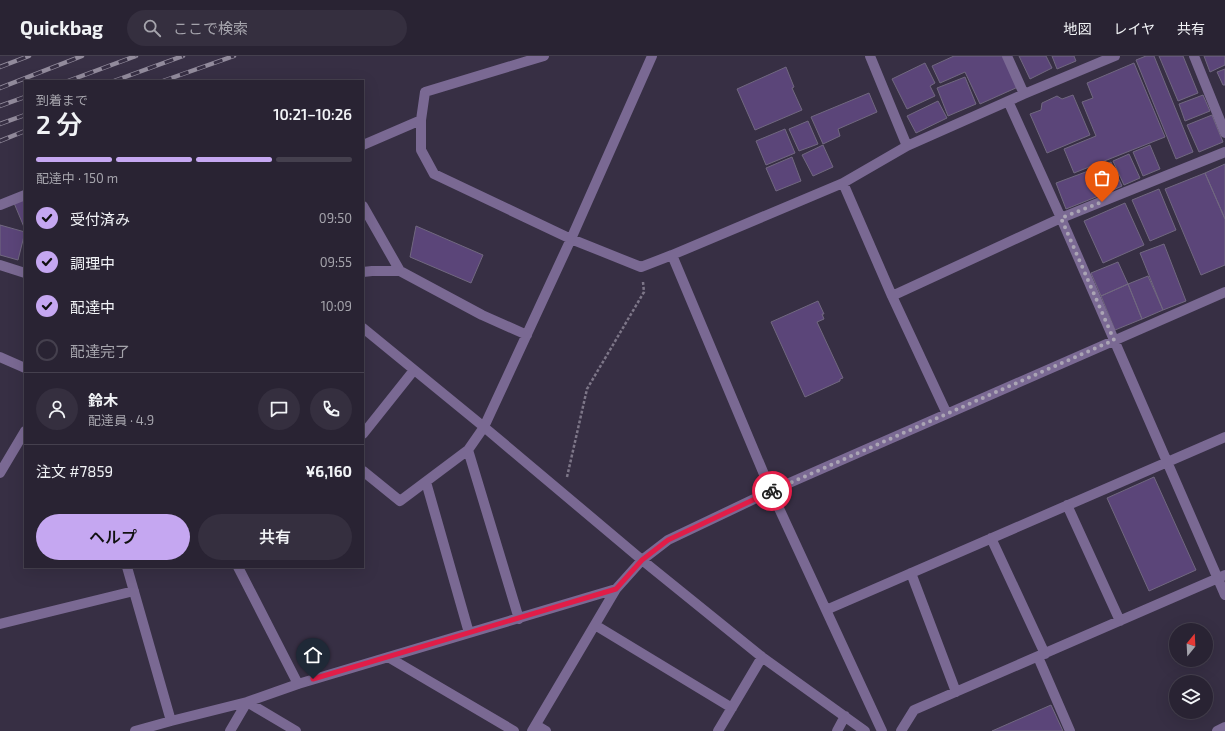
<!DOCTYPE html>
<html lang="ja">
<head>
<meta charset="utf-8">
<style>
  body { margin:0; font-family:"Exo 2","Noto Sans JP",sans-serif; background:#352f3f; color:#f1f3f6; height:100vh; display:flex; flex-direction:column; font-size:15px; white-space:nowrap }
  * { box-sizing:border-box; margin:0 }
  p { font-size:13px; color:#a5a4ac }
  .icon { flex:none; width:22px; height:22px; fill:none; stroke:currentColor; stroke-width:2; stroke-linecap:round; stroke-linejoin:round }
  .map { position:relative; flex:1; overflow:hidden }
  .details { position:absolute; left:24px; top:24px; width:340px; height:488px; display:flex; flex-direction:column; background:#292333; border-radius:0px; box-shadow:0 4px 16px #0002,0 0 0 1px #45404e }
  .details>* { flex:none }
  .needle { width:26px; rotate:18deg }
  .fabs { position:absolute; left:1169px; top:567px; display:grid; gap:8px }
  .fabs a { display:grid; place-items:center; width:44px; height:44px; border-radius:50%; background:#292333; box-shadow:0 4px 16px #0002,0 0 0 1px #45404e; font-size:20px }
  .pin { position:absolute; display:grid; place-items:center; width:34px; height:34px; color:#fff; margin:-41px -17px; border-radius:50% 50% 50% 0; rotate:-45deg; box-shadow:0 0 4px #0007 }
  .pin .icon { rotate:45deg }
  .courier { position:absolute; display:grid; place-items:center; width:40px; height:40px; margin:-20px; border:3px solid #e11d48; border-radius:50%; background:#fff; color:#222; box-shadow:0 1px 5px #0007 }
  .overview em { font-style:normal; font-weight:600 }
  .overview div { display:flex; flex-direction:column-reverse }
  .overview { display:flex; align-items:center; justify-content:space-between; height:68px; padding:0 12px }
  h1 { font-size:26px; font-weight:600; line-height:30px }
  .bar { display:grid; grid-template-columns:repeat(4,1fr); gap:6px 4px; align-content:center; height:48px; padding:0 12px }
  .bar i { height:5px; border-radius:3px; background:#45404e }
  .bar .active { background:#c5a7f1 }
  .bar p { grid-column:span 4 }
  .line { display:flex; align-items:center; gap:10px; padding:0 12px; border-top:1px solid #45404e }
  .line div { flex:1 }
  .round { display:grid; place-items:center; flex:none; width:42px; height:42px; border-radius:21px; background:#352f3f }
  ol { padding:0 12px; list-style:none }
  li { display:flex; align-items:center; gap:12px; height:44px }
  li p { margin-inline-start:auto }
  li .icon { padding:4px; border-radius:50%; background:#c5a7f1; color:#111; stroke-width:4 }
  li:last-child { color:#a5a4ac }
  li i { width:22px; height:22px; border:2px solid #45404e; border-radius:50% }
  .cta { display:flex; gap:8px; margin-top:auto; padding:8px 12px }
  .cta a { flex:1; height:46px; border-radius:24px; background:#c5a7f1; color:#111; font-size:16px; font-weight:600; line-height:46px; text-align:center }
  .cta a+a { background:#352f3f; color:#f1f3f6 }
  header { display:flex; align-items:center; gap:24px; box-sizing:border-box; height:56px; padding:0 20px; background:#292333; border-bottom:1px solid #45404e }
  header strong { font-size:19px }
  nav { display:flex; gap:22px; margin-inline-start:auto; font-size:14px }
  .search { width:280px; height:36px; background:#352f3f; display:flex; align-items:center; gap:10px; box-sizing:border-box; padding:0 14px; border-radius:22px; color:#a5a4ac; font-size:15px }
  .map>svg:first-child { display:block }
  .building { fill:#5b4579; stroke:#716880 }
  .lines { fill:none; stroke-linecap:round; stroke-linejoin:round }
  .path { stroke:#7d7688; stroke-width:2.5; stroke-dasharray:3 2; stroke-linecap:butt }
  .minor { stroke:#7a6993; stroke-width:10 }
  .rail-casing { stroke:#928b9c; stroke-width:4.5 }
  .rail { stroke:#372f44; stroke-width:3; stroke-dasharray:9; stroke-linecap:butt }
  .done { stroke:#aaa4b4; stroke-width:4; stroke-dasharray:0 7.2 }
  .route { stroke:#e11d48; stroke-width:5 }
</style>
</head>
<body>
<header>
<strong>Quickbag</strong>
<div class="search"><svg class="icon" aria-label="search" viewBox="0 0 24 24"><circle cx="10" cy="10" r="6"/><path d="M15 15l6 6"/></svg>ここで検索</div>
<nav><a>地図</a><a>レイヤ</a><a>共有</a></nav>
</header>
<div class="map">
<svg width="1225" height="675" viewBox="0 0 1225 675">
  <rect width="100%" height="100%" fill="#372f44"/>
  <!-- building -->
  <path class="building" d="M954,0H1004L1018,31L980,48L965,16L940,27L932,10Z
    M1019,0H1046L1052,12L1030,23Z
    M1052,0H1074L1076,5L1057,13Z
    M1146,0H1154L1193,96L1176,103L1136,4Z
    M1159,0H1183L1198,37L1178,45Z
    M1204,0H1225V9L1210,16Z
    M925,7L935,27L930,30L935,40L907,53L892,23Z
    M1134,7L1165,81L1074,117L1064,93L1096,80L1082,46L1093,42L1087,27Z
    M786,11L794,31L792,32L802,54L755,74L737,33Z
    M1225,13V29H1223L1217,16Z
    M965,21L976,48L948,60L937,32Z
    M869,37L877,56L838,73L840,80L823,88L811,61Z
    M1073,39L1090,79L1047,97L1030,58L1041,54L1042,47L1057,40L1062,43Z
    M1203,39L1210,55L1185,65L1179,48Z
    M938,45L947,62L916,77L907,60Z
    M1212,59L1223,86L1199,96L1187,69Z
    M808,65L818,88L799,95L789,73Z
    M785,73L795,97L766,109L756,85Z
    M823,89L833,111L813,120L802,99Z
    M1150,89L1160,113L1143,120L1133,96Z
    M1129,98L1140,122L1124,129L1113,105Z
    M792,101L801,125L776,135L766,112Z
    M1111,106L1122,130L1106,137L1096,113Z
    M1225,108V163L1205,117Z
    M1091,114L1101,139L1066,153L1056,127Z
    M1205,117L1225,163V209L1201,219L1165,133Z
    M1159,133L1176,174L1150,185L1132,144Z
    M25,142V171H24L14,147Z
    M1125,147L1144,189L1103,207L1084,165Z
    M0,169L25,176L18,204L0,199Z
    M416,170L483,199L471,227L410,201Z
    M1164,188L1186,245L1163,254L1140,197Z
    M1118,206L1128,228L1101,240L1091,217Z
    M1148,220L1163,254L1142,263L1128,228Z
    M1128,228L1142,263L1115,274L1101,240Z
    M818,245L824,258H822L824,263L817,266L843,322L840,323V325L805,341L771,266Z
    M1154,421L1196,514L1149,535L1107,442Z
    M1051,649L1063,675H992Z"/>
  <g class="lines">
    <!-- path -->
    <path class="path" d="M567,421L587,333L644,236L643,226"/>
    <!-- minor -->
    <path class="minor" d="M544,0L425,36L421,64V94L434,118L571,183L641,211L672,199L843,127L907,90L1024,38L1115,0
      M870,0L907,90
      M1007,0L1024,38
      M1194,0L1225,77
      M1008,45L1061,162L1225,539
      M363,89L421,64
      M843,127L892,240L947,358
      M0,149L25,139
      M363,150L400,215L482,259L527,279
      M672,199L771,435L882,675
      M0,209L25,217
      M363,216L372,215H400
      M892,240L1061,162L1225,96
      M363,272L484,371L642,504L762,601L865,675
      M0,301L25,312
      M363,378L414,314
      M468,394L519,563
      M363,415L400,445L468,394L484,371L490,358L571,183L652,0
      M0,417L25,375
      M426,426L469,577
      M1067,449L1120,565
      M991,482L1045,598
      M127,511L171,665
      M238,511L298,628
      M911,517L956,636
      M826,554L1225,381
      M0,568L134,535
      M595,569L732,652
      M388,601L514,675
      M1038,601L1070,675
      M536,669L546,675
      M135,675L171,665L247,646L298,628L616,533
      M230,675L247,646L296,675
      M532,675L616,533L642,504L668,484L771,435L1225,236
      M718,675L762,601
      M837,675L845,660
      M901,675L914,654L1225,519
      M1217,675L1225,671"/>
    <defs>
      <path id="rail" d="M0,11L29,0
        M68,25L136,0
        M114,25L183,0
        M163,25L234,0
        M0,32L82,0
        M0,50L25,41
        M0,68L25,59
        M0,85L25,75"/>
    </defs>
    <!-- rail casing -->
    <use href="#rail" class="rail-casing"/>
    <!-- rail -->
    <use href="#rail" class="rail"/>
  </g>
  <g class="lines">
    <!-- done -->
    <path class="done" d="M772,435L1114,284L1061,162L1102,146"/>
    <!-- route -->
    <path class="route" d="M313,623L616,533L642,504L668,484L772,435"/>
  </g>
</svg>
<div class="fabs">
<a><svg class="needle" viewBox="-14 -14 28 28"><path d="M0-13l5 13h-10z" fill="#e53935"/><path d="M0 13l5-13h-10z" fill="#a5a4ac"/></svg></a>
<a><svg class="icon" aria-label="layers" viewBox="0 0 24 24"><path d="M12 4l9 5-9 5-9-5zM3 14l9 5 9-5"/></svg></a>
</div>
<div class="pin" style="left:1102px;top:146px;background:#ea580c"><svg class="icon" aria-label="bag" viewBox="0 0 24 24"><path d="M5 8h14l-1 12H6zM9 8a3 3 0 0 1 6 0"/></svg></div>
<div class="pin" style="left:313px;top:623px;background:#1f2937"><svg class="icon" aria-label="home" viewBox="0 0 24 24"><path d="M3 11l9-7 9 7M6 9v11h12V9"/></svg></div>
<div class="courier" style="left:772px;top:435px"><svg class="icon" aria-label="bike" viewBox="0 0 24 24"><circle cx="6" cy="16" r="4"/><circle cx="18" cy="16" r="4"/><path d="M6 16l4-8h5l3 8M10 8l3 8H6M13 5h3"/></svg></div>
<section class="details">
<div class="overview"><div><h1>2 分</h1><p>到着まで</p></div><em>10:21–10:26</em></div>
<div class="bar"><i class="active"></i><i class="active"></i><i class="active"></i><i></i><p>配達中 · 150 m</p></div>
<ol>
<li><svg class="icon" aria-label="check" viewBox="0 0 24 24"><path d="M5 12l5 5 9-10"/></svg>受付済み<p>09:50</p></li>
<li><svg class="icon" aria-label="check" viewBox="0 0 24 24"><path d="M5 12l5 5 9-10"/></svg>調理中<p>09:55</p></li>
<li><svg class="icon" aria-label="check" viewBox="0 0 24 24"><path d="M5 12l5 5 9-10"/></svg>配達中<p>10:09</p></li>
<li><i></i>配達完了</li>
</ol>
<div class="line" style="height:72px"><a class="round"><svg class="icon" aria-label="person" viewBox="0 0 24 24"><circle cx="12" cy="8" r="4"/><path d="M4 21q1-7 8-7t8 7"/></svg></a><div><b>鈴木</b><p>配達員 · 4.9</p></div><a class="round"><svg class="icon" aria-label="chat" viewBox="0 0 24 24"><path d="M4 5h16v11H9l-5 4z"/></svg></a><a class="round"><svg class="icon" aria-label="phone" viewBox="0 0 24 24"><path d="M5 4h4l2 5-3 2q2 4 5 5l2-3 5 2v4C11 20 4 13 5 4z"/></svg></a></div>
<div class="line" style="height:52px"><div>注文 #7859</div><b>¥6,160</b></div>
<div class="cta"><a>ヘルプ</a><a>共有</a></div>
</section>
</div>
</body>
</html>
